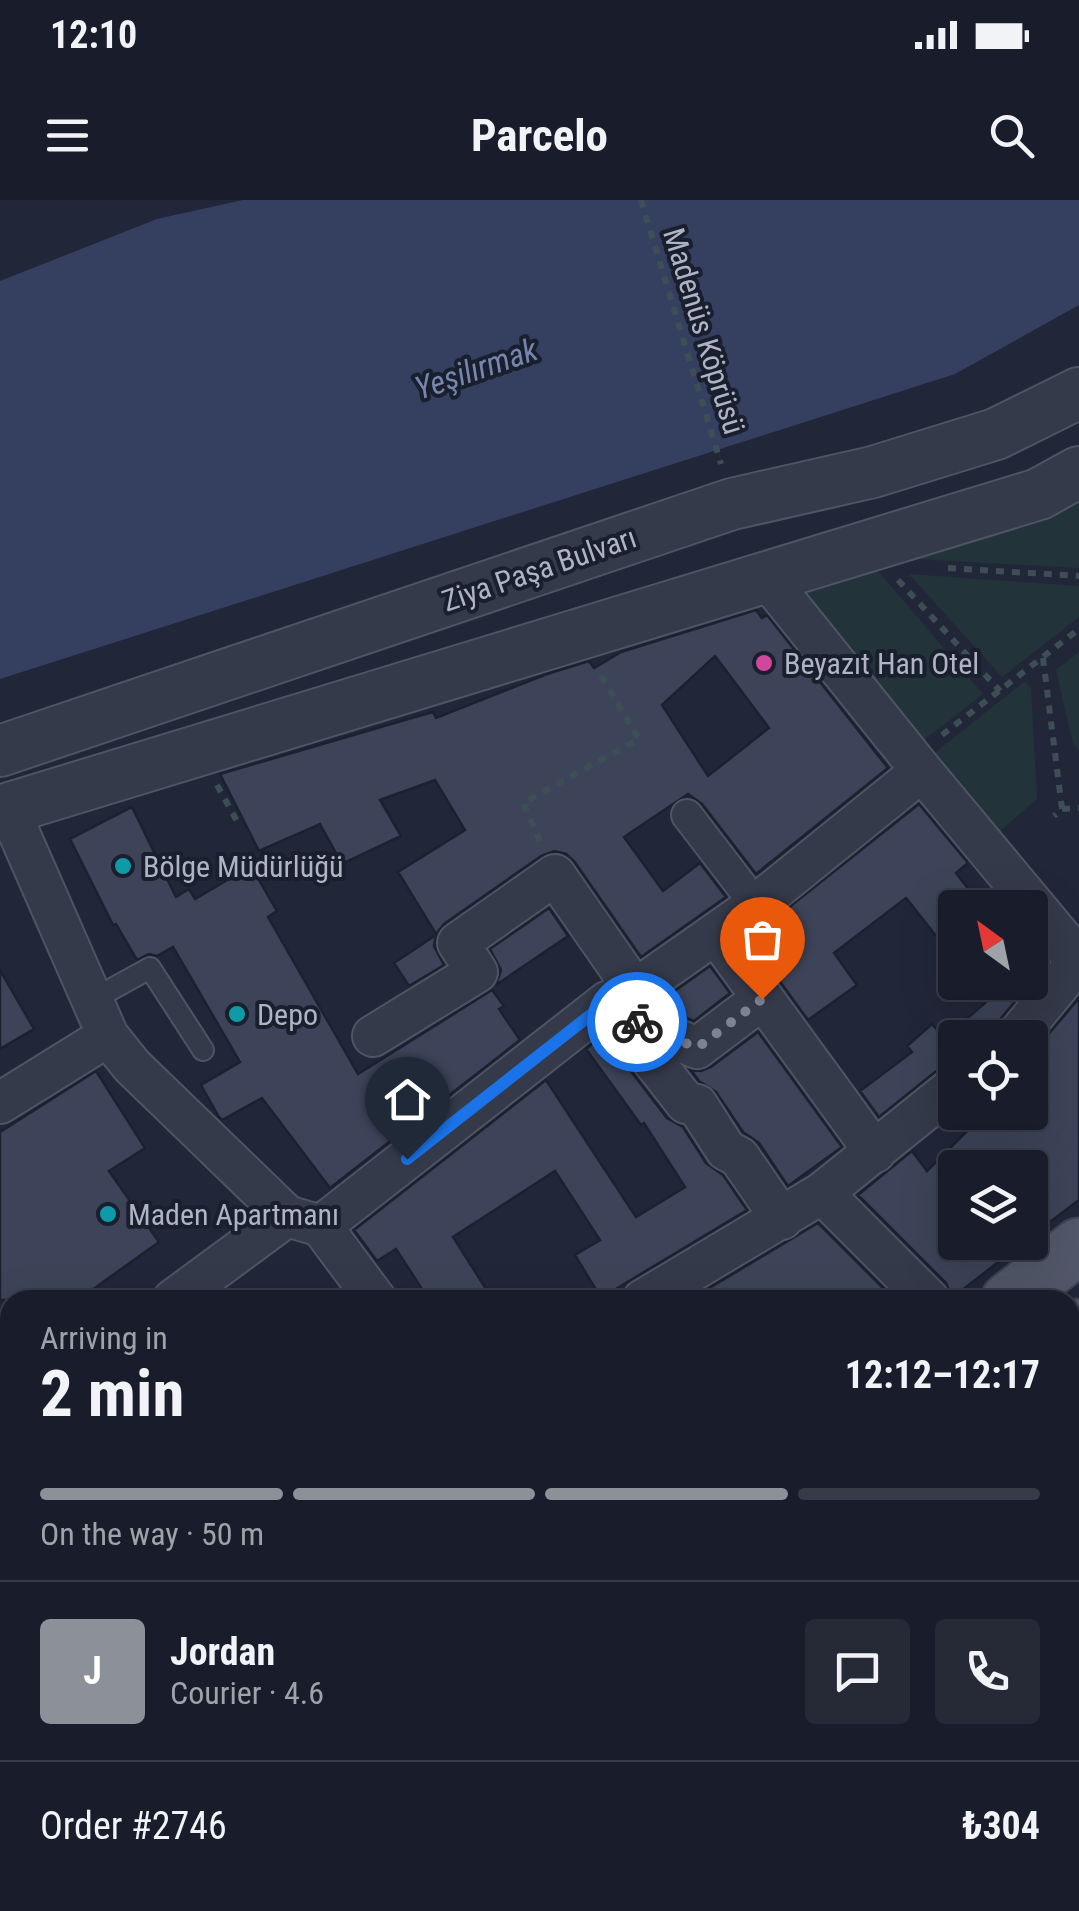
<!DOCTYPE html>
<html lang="en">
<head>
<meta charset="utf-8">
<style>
  body { margin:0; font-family:"Roboto Condensed",sans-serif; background:#262a37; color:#f1f3f6; height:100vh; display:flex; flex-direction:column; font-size:38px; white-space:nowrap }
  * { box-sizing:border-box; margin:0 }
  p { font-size:32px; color:#9fa2a9 }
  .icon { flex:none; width:55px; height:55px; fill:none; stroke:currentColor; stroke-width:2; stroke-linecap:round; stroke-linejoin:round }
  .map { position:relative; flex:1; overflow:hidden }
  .details { position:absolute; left:0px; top:1090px; width:1080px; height:622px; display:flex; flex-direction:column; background:#191d2b; border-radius:30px 30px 0 0; box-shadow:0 10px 40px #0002,0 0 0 2px #373b47 }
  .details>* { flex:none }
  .needle { width:65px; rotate:327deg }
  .buttons { position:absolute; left:938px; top:690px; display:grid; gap:20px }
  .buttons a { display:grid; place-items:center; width:110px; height:110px; border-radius:10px; background:#191d2b; box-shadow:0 10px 40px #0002,0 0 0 2px #373b47; font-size:50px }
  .pin { position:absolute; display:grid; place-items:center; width:85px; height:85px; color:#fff; margin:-102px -42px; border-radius:50% 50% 50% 0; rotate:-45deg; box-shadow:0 0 10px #0007 }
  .pin .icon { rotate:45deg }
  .courier { position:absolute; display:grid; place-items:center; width:100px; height:100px; margin:-50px; border:8px solid #1a73e8; border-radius:50%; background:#fff; color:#222; box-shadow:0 2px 12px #0007 }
  .summary em { font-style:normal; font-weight:700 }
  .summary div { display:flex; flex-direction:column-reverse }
  .summary { display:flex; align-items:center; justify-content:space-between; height:170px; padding:0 40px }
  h1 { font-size:65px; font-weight:700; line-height:75px }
  .bar { display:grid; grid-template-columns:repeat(4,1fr); gap:15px 10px; align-content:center; height:120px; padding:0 40px }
  .bar i { height:12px; border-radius:8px; background:#373b47 }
  .bar .on { background:#8c9099 }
  .bar p { grid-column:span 4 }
  .line { display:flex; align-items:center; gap:25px; padding:0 40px; border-top:2px solid #373b47 }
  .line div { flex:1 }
  .round { display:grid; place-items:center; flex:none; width:105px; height:105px; border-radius:10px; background:#262a37 }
  .status { display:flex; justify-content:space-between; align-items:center; height:70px; padding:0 50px; background:#191d2b; direction:ltr }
  .status svg { height:28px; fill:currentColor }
  header { display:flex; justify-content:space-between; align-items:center; height:130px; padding:0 40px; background:#191d2b; font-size:45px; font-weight:700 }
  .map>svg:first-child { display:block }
  .green { fill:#23333a }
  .water { fill:#354060 }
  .building { fill:#3d4459; stroke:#1c2130; stroke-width:2.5; fill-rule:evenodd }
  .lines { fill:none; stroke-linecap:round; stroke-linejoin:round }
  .service-casing { stroke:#4f5464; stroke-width:24 }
  .pedestrian-casing { stroke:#4f5464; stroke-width:34 }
  .minor-casing { stroke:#4f5464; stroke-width:44 }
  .tertiary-casing { stroke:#4f5464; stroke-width:54 }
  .primary-casing { stroke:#3e4352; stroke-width:59 }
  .path { stroke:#3d4f54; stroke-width:6; stroke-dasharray:8 8; stroke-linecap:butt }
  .service { stroke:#343a49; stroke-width:20 }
  .pedestrian { stroke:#343a49; stroke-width:30 }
  .minor { stroke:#343a49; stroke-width:40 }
  .tertiary { stroke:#343a49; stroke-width:50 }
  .primary { stroke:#525869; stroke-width:55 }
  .done { stroke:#7d8394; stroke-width:10; stroke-dasharray:0 18 }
  .route { stroke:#1a73e8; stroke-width:12 }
  .hotel-dot { fill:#d1479c; stroke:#1a1f2e; stroke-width:4 }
  .culture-dot { fill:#0f9aa8; stroke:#1a1f2e; stroke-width:4 }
  .labels { text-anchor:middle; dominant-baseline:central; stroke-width:8; stroke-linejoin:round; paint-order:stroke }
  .street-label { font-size:30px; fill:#afb4c5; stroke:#1a1f2e }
  .poi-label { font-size:30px; fill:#afb4c5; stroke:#1a1f2e; text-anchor:start }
  .water-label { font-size:32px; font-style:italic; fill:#7786ae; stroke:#1a1f2e }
</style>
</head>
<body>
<div class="status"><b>12:10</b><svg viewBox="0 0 49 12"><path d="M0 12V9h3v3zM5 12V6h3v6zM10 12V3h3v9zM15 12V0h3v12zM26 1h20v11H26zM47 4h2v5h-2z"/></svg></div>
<header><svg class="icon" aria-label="menu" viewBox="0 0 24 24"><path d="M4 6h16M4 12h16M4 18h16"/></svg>Parcelo<svg class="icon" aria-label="search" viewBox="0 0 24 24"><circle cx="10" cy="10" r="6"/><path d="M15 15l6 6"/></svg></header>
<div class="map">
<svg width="1079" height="1711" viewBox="0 0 1079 1711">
  <rect width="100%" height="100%" fill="#212739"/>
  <!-- green -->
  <path class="green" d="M1079,286V368L898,358Z
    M868,359L983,494L914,548L786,388Z
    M909,374L1079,386V417L1002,477Z
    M1079,452V551L1073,544L1056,470Z
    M1025,481L1031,489L1037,599L992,638L927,559Z"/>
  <!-- water -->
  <path class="water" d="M243,0H1079V105L955,174L0,479V81L157,19Z"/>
  <!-- building -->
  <path class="building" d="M756,410L762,418L767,415L888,568L756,674L702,604L688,594L624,637L663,691L700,663L726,697L641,757L574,661L566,654L554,651L541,656L444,724L436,734L398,672L465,630L435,580L380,600L401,636L342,664L320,624L259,651L220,574L422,515L433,512L436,518L547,474L589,461L594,468L621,452ZM715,456L769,528L708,576L662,505Z
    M919,604L968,663L956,673L983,708H955V760L906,698L834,753L857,785L808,820L749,739Z
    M132,607L176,697L189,689L195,699L251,666L277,711L268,717L358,874L492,790L504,806L499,809L520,840L330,988L262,898L222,920L219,917L201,885L240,862L173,747L157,756L149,754L137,760L116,724L113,725L70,639Z
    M549,708L568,736L496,785L501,770L490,749Z
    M436,735L434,746L444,765L409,786L394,763Z
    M1030,754L1043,768L997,823L992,837L945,838L987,801L971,782H1030Z
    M710,766L730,793L694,821L655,805Z
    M0,770L34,829L0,849Z
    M1079,798V1000L1030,1037V968H955V1042H1024L952,1098L946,1083L858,995L912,951L927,971L986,912H1030V856Z
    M932,824L955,851V863L940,868L879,917L860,891L912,852L907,846Z
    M758,832L842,947L788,986L759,943L743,932L716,892L699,881L691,870L701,871L711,867Z
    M603,835L667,918L683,927L706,963L723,975L747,1010L601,1098L575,1055L600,1040L555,971L453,1037L493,1100H429L396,1049L377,1061L354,1030L546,880L636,1017L685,987L644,923L641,925L586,849Z
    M96,871L145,948L109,971L159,1042L78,1100H0V932Z
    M818,1023L895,1100H699L696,1096Z"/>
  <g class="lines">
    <defs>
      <path id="service" d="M92,800L150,768L203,850"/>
      <path id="pedestrian" d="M687,615L756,705"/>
      <path id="minor" d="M922,571L1067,745L1073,768L1015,838
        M8,608L108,836L132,866L287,1016L321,1026L376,1100
        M716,734L875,952
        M607,802L686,903L697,905L726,950L739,957L782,1019
        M621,816L697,848L762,799
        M373,836L477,772L458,743L555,675L635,790
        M0,903L108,836
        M822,993L929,1100
        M321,1026L607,802L635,790L756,705L922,571L767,378
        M173,1100L287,1016
        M643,1100L822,993L955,886
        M0,1227L10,1219
        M0,1445L10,1438
        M1070,1449H1079
        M1070,1609L1079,1608
        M585,1702L589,1711
        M408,1711L415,1702"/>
      <path id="tertiary" d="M0,551L732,304L873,272L996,234L1079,193
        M0,611L1039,294L1079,272
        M0,1593L10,1603"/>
      <path id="primary" d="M1009,1100L1079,1046
        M1070,1134L1079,1127
        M0,1709L11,1702
        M124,1711L139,1702"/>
    </defs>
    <!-- service casing -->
    <use href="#service" class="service-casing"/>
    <!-- pedestrian casing -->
    <use href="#pedestrian" class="pedestrian-casing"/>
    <!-- minor casing -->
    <use href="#minor" class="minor-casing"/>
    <!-- tertiary casing -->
    <use href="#tertiary" class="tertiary-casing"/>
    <!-- primary casing -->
    <use href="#primary" class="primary-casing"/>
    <!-- path -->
    <path class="path" d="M641,0L721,264
      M948,368L1079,376
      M898,380L1000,491
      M1043,458L1062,609L1054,616
      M942,535L1079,429
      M217,585L238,623
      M1062,609L1079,608
      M540,641L523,603L639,539L598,471"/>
    <!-- service -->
    <use href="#service" class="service"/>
    <!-- pedestrian -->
    <use href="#pedestrian" class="pedestrian"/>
    <!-- minor -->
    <use href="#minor" class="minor"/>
    <!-- tertiary -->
    <use href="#tertiary" class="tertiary"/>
    <!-- primary -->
    <use href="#primary" class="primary"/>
  </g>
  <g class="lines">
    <!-- done -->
    <path class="done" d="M637,822L697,848L762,799"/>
    <!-- route -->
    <path class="route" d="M407,959L607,802L617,814L637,822"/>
  </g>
  <!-- markers -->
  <circle class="hotel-dot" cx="764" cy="463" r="10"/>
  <g class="culture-dot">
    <circle cx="123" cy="666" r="10"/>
    <circle cx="237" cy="814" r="10"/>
    <circle cx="108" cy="1014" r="10"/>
  </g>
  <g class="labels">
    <!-- street labels -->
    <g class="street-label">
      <text transform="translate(704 131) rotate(73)">Madenüs Köprüsü</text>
      <text transform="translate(539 369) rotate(-19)">Ziya Paşa Bulvarı</text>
    </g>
    <!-- poi labels -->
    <g class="poi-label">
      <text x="784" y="463">Beyazıt Han Otel</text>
      <text x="143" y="666">Bölge Müdürlüğü</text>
      <text x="257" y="814">Depo</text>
      <text x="128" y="1014">Maden Apartmanı</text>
    </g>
    <!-- water labels -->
    <g class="water-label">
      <text transform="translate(476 169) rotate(-19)">Yeşilırmak</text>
    </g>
  </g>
</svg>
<div class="buttons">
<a><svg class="needle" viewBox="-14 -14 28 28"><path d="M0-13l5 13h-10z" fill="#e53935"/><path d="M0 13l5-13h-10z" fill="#9fa2a9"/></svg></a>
<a><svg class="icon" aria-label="locate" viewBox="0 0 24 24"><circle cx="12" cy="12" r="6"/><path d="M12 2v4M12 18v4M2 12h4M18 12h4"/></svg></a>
<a><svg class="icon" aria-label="layers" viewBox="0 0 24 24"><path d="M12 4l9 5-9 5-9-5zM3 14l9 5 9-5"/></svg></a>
</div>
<div class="pin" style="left:762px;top:799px;background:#ea580c"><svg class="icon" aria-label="bag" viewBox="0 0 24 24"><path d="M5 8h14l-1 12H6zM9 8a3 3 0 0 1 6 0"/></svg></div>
<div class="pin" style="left:407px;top:959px;background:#1f2937"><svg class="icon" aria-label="home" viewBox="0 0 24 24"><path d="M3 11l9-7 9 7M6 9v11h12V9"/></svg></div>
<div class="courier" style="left:637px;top:822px"><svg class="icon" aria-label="bike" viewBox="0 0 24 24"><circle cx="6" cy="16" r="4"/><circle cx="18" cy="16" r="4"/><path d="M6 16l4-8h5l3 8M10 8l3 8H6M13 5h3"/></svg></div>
<section class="details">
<div class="summary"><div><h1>2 min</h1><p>Arriving in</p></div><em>12:12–12:17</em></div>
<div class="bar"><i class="on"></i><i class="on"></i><i class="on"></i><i></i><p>On the way · 50 m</p></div>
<div class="line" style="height:180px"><b class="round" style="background:#8c9099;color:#fff">J</b><div><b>Jordan</b><p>Courier · 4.6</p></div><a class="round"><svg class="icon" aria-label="chat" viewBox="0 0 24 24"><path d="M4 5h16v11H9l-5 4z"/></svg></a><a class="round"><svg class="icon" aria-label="phone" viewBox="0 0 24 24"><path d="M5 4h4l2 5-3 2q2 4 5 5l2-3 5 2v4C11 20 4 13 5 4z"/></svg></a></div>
<div class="line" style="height:130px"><div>Order #2746</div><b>₺304</b></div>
</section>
</div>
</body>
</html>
